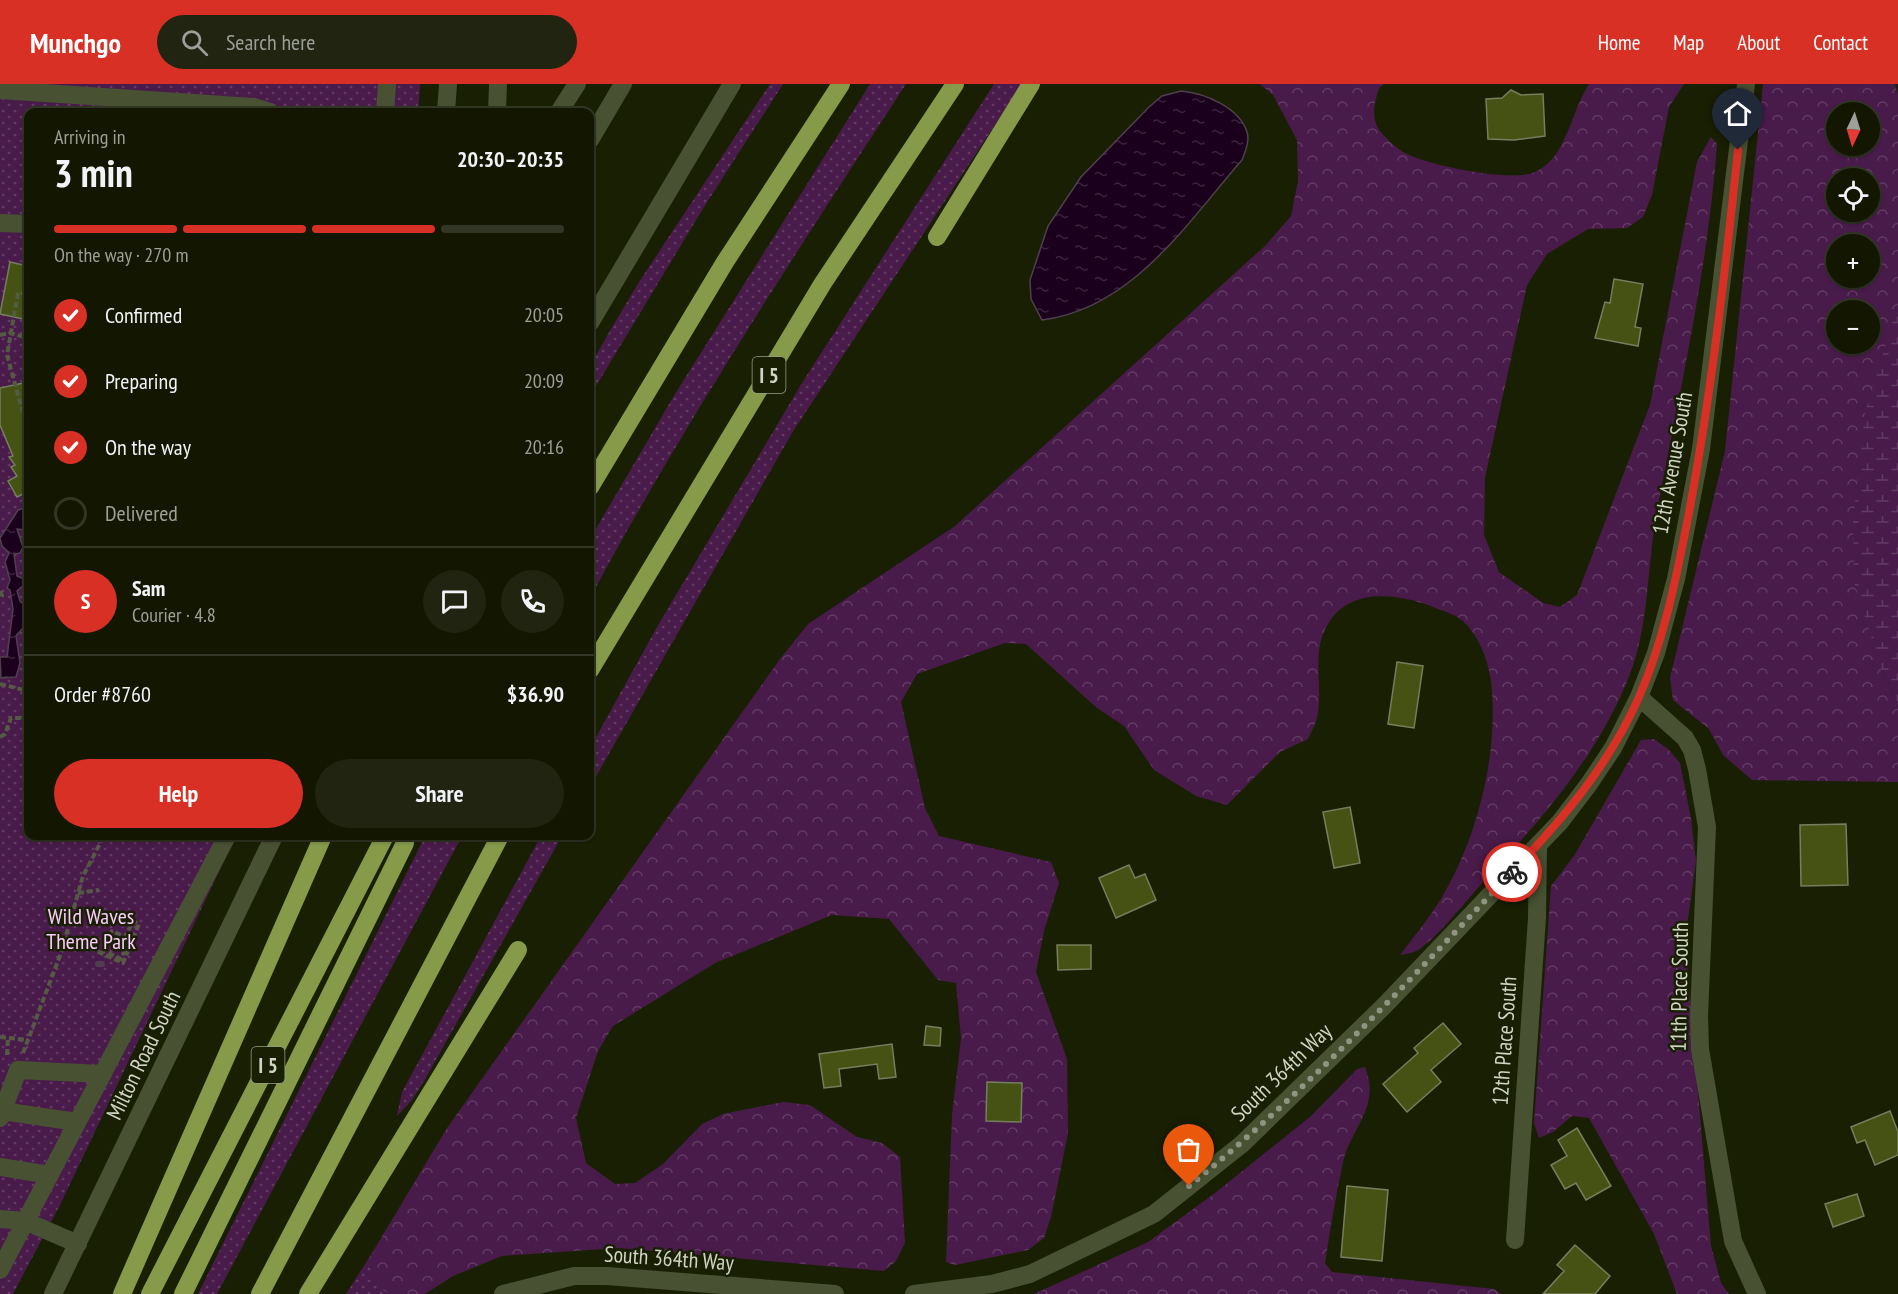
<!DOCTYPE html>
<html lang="en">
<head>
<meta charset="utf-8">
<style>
  body { margin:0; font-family:"PT Sans Narrow",sans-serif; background:#202411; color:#f1f3f6; height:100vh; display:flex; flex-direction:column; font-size:22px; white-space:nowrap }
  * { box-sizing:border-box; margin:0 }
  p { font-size:20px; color:#9d9f99 }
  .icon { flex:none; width:33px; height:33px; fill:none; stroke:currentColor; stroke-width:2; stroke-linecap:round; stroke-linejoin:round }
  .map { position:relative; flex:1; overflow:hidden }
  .side { position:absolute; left:24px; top:24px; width:570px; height:732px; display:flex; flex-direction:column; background:#131702; border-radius:12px; box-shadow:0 2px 4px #0004,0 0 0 2px #323624 }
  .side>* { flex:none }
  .needle { width:39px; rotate:184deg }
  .controls { position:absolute; left:1826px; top:18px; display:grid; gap:12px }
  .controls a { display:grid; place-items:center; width:54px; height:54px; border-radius:50%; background:#131702; box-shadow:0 2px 4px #0004,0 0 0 2px #323624; font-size:30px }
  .pin { position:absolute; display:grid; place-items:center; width:51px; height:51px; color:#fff; margin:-62px -26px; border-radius:50% 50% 50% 0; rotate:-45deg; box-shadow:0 0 6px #0007 }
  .pin .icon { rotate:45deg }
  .courier { position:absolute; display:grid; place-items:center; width:60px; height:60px; margin:-30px; border:4px solid #d93025; border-radius:50%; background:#fff; color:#222; box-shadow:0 2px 8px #0007 }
  .head em { font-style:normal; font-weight:700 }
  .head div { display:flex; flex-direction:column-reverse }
  .head { display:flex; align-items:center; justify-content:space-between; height:102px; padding:0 30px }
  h1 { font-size:39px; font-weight:700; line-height:45px }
  .bar { display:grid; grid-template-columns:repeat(4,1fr); gap:9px 6px; align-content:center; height:72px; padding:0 30px }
  .bar i { height:8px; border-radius:4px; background:#323624 }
  .bar .active { background:#d93025 }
  .bar p { grid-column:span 4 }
  .line { display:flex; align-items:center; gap:15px; padding:0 30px; border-top:2px solid #323624 }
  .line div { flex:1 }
  .round { display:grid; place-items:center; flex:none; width:63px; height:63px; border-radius:32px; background:#202411 }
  ol { padding:0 30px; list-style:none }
  li { display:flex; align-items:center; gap:18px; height:66px }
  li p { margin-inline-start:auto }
  li .icon { padding:6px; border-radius:50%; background:#d93025; color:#fff; stroke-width:4 }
  li:last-child { color:#9d9f99 }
  li i { width:33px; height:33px; border:3px solid #323624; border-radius:50% }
  .action { display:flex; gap:12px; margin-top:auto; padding:12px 30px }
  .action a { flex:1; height:69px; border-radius:36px; background:#d93025; color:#fff; font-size:24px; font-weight:700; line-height:69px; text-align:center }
  .action a+a { background:#202411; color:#f1f3f6 }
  header { display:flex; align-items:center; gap:36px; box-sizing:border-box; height:84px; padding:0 30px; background:#d93025; color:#fff }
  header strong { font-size:28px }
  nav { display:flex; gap:33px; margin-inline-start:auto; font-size:21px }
  .search { width:420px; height:54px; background:#202411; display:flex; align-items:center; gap:15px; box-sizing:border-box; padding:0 21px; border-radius:33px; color:#9d9f99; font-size:22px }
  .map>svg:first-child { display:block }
  .grass { fill:url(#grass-dots) }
  .forest { fill:url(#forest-crowns); fill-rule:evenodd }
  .wetland { fill:url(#wetland-marsh) }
  .water { fill:url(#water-ripples); stroke:#50404f; stroke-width:1.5 }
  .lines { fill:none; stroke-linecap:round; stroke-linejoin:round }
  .stream { stroke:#50404f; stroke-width:6 }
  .building { fill:#455214; stroke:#757e5e; stroke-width:1.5 }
  .path { stroke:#555b43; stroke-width:4; stroke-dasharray:6 3; stroke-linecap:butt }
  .minor { stroke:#485132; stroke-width:18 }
  .highway { stroke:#869a4a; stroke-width:18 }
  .path-bridge { stroke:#555b43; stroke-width:4; stroke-dasharray:6 3; stroke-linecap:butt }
  .done { stroke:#8f9580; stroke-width:6; stroke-dasharray:0 10.8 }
  .route { stroke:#d93025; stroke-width:8 }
  .labels { text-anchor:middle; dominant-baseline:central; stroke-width:5; stroke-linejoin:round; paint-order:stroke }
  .shield { fill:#191f03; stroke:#989e8a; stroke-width:1.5 }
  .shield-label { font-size:21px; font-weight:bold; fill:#cfd5c4 }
  .street-label { font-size:22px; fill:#cfd5c4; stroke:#191f03 }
  .park-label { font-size:22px; fill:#facbfb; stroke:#191f03 }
</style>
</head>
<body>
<header>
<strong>Munchgo</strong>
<div class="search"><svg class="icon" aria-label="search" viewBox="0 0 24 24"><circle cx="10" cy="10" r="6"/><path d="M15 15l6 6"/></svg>Search here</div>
<nav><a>Home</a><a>Map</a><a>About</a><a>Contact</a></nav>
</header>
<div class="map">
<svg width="1898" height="1210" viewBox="0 0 1898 1210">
  <defs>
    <pattern id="grass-dots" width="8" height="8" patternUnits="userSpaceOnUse" patternTransform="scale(1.5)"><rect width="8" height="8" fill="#491b4b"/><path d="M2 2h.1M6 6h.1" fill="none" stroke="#623b63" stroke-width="1.8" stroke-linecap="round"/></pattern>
    <pattern id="forest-crowns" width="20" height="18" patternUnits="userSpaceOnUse" patternTransform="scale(1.5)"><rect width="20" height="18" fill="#491b4b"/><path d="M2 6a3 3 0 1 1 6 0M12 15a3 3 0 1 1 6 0" fill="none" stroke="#623b63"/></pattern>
    <pattern id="wetland-marsh" width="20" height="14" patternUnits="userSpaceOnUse" patternTransform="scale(1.5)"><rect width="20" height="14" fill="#491b4b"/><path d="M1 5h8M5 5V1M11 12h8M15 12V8" fill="none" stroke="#623b63"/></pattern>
    <pattern id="water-ripples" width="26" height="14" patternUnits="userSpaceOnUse" patternTransform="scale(1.5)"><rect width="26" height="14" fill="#1a001d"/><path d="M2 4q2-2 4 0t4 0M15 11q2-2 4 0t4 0" fill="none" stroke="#3a243c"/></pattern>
  </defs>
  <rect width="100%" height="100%" fill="#191f03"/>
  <!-- grass -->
  <path class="grass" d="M0,0H420L418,28H28V752H236L60,1121L13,1210H0Z
    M770,0H783L704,123L590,312V282L608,250L639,198Z
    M870,0H906C796,169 685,337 590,514V455L675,310Z
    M994,0H1022L792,349L590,703V664L657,543L802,299Z
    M425,752H462L217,1210H198Z
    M541,752H562L424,997L412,1016L397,1032L402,1008Z
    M372,1169C371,1187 373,1199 389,1210H346Z"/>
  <!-- forest -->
  <path class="forest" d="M1260,0H1384L1379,4C1375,16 1371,32 1378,44C1382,51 1397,65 1405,69C1427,81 1512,99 1535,88C1567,74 1571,27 1589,0H1684L1669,23L1652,111L1643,133L1627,144L1588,145L1547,170L1527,201L1485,394L1484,451L1499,488L1543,519L1560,523L1577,511L1650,321L1697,78L1711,53L1717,60C1708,186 1679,309 1656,433C1647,484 1649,541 1630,590C1599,670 1542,735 1484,797C1466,817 1439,852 1418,866C1413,869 1405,870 1400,871C1415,851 1433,830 1445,808C1479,748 1499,666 1491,597C1488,576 1479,552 1463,537C1456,531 1446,528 1438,525C1404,510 1350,501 1328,540C1310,569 1324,603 1317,634C1315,641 1311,648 1308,655L1280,668L1227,721L1196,712L1154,686L1124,642L1097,624L1026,560L1005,559L917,590L901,618L925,724L939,752L1051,778L1059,799L1044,847L1036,888L1067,975L1068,1049L1051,1133L1044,1154L1028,1166L955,1181L946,1178L952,1031L961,954L956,899L938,896L889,835L832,831L715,879L613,942L598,967L576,1034L586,1079L615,1100L635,1099L663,1080L702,1040L723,1030L783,1018L810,1021L857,1053L882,1059L900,1073L905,1159L896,1177L884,1187L619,1164L502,1172L453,1192L425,1210H389L380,1204L370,1187L372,1169L447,1044L780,575L808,540L955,442L1266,161L1291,132L1298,97L1297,56L1273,11Z
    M1763,0H1895L1898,12V220L1881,584L1898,619V698L1752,696L1723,671L1709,645L1673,616L1670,594L1725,367ZM1836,28H1869V62H1836ZM1836,94H1869V128H1836ZM1836,160H1869V194H1836ZM1836,226H1869V260H1836Z
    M1654,655L1668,665L1680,679L1691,734L1696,777L1685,856L1711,1162L1721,1199L1729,1210H1677L1654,1150L1589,1034L1572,1032L1553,1048L1539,1054L1534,1039L1551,802L1574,772L1641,656Z
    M1365,983C1381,1023 1351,1043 1343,1078C1336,1111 1330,1146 1325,1179L1332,1188L1494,1205L1501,1210H1034L1148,1158L1215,1109L1311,1032L1357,985Z"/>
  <!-- wetland -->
  <path class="wetland" d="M1898,220V619L1881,584L1854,498L1853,439L1865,329Z"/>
  <!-- water -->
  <path class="water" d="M1181,7C1204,9 1239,23 1247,48C1250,57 1245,68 1242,76C1187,139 1132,225 1042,236L1031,215L1030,196L1048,142L1081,93L1149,23L1162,12Z
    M28,423V446L17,445L23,463L20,469L14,470L17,492L24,495L25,500L17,507L20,517L28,525V538L16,552L20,579L16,593L1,594L0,573H7L13,525L10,506L7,504L10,496L5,478L9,469L2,462L0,454L18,426Z"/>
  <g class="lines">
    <!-- stream -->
    <path class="stream" d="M98,880H102"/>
  </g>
  <!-- building -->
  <path class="building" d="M1511,6L1521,11L1543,10L1545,52L1514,56L1488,55L1486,15L1502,14Z
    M10,178L28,182L22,210L28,211V236L0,230Z
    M1614,195L1643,200L1635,243L1641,244L1638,262L1595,254L1605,218L1610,219Z
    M28,298V414L25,409L17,413L8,397L17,392L11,383L15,381L9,373L13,372L0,341V304Z
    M1397,578L1423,582L1414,644L1388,640Z
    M1350,723L1360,779L1334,784L1323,728Z
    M1846,740L1848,801L1801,802L1800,741Z
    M1129,781L1135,794L1145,790L1156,816L1116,834L1099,794Z
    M1057,861H1091V885L1058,886Z
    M1443,939L1461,960L1431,986L1441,998L1407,1028L1383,1000L1418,969L1414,964Z
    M926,942L941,944L940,962L924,961Z
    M892,960L896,993L879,995L877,980L839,985L841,1002L824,1004L819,970Z
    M987,998L1022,999L1021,1038L986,1037Z
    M1890,1027L1898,1048V1071L1875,1081L1865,1056L1857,1059L1851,1043Z
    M1577,1044L1611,1102L1586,1116L1576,1099L1565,1105L1551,1081L1567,1072L1558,1056Z
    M1347,1102L1388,1106L1382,1177L1341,1173Z
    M1857,1110L1864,1132L1833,1143L1825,1120Z
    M1575,1161L1610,1192L1595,1210H1543L1564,1187L1557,1181Z"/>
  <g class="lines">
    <!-- path -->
    <path class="path" d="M18,209L7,271L28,347
      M0,251L10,249L28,254
      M0,507L2,512L0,514
      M0,600L28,607
      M0,653L5,650L11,634H28
      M78,809L99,806
      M65,853L123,879L139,840L133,837L125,853L112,847L104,867L121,875L128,858
      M121,860L123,856L128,858
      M0,953L28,956
      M23,969L61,869L83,792L104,752"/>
    <!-- minor -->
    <path class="minor" d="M0,6L253,23L270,28
      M385,28L387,0
      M446,28L448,0
      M497,28L498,0
      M559,28L577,0
      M590,56L623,0
      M0,139L28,140
      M590,239L732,0
      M1639,613L1685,654L1692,666L1697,685L1707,743L1699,932L1700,965L1733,1157L1757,1210
      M2,1027L77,1038
      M0,1034L18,986L103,990
      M0,1083L50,1091
      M0,1135L25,1137L78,1160
      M1515,1156L1537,834L1538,761
      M0,1186L227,752
      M53,1210L274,752
      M503,1210L574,1192H607L835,1210
      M914,1210L992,1200L1030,1190L1154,1130L1242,1060L1384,922L1560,738L1589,700L1613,664L1639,613L1656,569L1676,495L1701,365L1746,0"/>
    <!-- highway -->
    <path class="highway" d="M937,153L1031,0
      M590,403L725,178L841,0
      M590,586L823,199L955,0
      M122,1210L323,752
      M150,1210L385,752
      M183,1210L405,759V752
      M260,1210L500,752
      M308,1210L518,866"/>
    <!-- path-bridge -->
    <path class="path-bridge" d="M7,971L8,953"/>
  </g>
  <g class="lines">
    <!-- done -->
    <path class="done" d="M1189,1102C1306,1008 1409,897 1512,788"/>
    <!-- route -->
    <path class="route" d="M1512,788C1563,735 1609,681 1639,613C1664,556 1676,495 1688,434C1711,312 1725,189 1738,66"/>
  </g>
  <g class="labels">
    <!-- shield labels -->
    <g class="shield">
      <rect x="752.5" y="273" width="33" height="36" rx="4.5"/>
      <rect x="251.5" y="963" width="33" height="36" rx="4.5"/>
    </g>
    <g class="shield-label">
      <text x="769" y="291">I 5</text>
      <text x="268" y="981">I 5</text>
    </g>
    <!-- street labels -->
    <g class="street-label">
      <text transform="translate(1672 379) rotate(-80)">12th Avenue South</text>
      <text transform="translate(1679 903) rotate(-89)">11th Place South</text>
      <text transform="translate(1504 957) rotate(-86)">12th Place South</text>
      <text transform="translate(143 971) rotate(-64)">Milton Road South</text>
      <text transform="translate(1281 988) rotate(-44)">South 364th Way</text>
      <text transform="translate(669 1174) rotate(4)">South 364th Way</text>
    </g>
    <!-- park labels -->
    <g class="park-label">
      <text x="91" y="832">Wild Waves<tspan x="91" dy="25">Theme Park</tspan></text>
    </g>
  </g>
</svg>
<div class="controls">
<a><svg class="needle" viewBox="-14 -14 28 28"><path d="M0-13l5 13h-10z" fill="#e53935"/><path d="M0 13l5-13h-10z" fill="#9d9f99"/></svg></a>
<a><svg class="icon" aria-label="locate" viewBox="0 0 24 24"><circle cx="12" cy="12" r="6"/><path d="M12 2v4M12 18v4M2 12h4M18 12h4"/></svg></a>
<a>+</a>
<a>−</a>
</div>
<div class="pin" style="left:1189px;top:1102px;background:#ea580c"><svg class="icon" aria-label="bag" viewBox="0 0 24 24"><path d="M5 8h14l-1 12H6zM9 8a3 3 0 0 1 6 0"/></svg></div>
<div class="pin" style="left:1738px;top:66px;background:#1f2937"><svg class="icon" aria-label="home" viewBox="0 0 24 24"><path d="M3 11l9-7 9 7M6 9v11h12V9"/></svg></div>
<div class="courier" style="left:1512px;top:788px"><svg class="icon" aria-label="bike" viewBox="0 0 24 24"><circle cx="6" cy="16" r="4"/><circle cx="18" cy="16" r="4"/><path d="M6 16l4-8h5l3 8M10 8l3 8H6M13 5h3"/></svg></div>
<section class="side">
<div class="head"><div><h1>3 min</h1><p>Arriving in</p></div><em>20:30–20:35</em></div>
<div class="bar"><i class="active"></i><i class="active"></i><i class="active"></i><i></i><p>On the way · 270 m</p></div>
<ol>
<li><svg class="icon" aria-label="check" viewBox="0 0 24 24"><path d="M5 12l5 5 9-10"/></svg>Confirmed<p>20:05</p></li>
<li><svg class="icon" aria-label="check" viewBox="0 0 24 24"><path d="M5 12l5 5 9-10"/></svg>Preparing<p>20:09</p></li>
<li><svg class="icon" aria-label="check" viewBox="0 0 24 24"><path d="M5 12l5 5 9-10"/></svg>On the way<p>20:16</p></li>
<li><i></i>Delivered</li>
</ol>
<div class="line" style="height:108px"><b class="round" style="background:#d93025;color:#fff">S</b><div><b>Sam</b><p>Courier · 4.8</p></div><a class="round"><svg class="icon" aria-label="chat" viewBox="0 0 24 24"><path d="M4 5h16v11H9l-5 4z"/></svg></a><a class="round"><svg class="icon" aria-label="phone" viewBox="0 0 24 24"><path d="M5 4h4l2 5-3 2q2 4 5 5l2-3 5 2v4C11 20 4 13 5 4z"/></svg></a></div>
<div class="line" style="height:78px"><div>Order #8760</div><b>$36.90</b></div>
<div class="action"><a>Help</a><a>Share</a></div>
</section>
</div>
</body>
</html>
